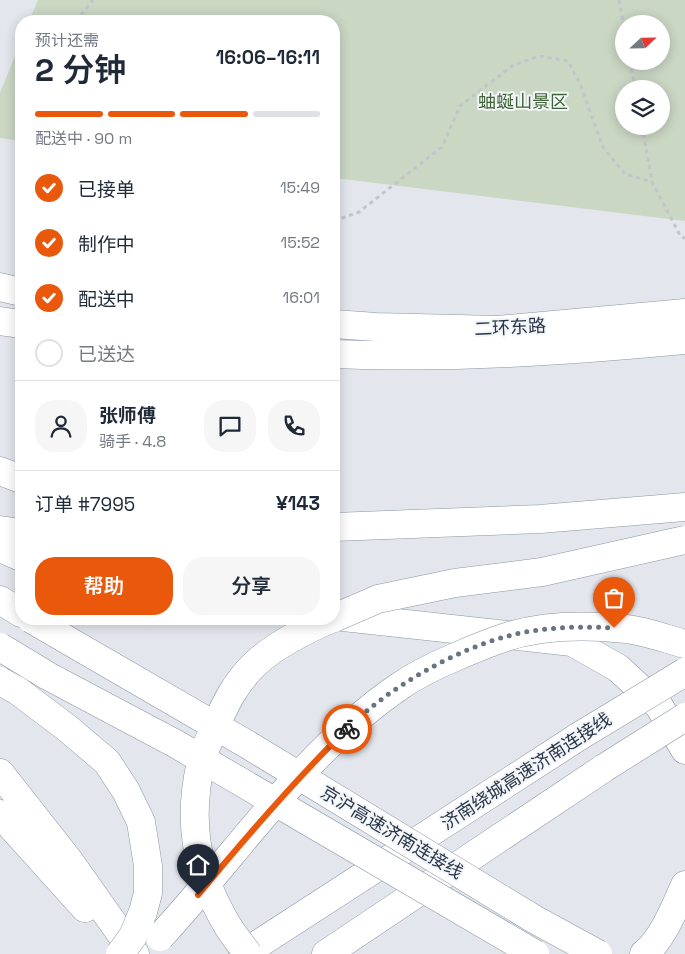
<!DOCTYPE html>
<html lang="zh">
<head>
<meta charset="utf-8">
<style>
  body { margin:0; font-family:"Space Grotesk","Noto Sans SC",sans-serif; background:#f6f6f7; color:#1f2937; height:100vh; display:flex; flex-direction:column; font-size:19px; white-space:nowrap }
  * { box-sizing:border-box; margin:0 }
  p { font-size:16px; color:#747a83 }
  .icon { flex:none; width:28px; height:28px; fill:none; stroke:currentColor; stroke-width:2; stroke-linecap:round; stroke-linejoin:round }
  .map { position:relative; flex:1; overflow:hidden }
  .side { position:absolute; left:15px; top:15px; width:325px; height:610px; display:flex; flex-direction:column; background:#fff; border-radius:20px; box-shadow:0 2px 12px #0003 }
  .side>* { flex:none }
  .needle { width:32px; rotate:68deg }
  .tools { position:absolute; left:615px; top:15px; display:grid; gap:10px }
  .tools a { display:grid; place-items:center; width:55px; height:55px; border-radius:50%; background:#fff; box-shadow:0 2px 12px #0003; font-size:25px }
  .pin { position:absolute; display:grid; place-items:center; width:42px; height:42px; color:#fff; margin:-51px -21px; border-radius:50% 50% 50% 0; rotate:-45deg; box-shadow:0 0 5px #0007 }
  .pin .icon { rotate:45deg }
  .courier { position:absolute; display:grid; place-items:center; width:50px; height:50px; margin:-25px; border:4px solid #ea580c; border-radius:50%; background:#fff; color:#222; box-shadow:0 1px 6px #0007 }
  .headline em { font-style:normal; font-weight:600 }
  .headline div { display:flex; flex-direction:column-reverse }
  .headline { display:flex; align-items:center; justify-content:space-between; height:85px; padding:0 20px }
  h1 { font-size:32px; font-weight:600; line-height:38px }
  .bar { display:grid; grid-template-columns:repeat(4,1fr); gap:8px 5px; align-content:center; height:60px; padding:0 20px }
  .bar i { height:6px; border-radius:4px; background:#e0e1e3 }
  .bar .selected { background:#ea580c }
  .bar p { grid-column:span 4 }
  .line { display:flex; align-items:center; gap:12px; padding:0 20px; border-top:1px solid #e0e1e3 }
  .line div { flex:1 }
  .round { display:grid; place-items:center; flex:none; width:52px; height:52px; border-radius:20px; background:#f6f6f7 }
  ol { padding:0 20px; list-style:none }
  li { display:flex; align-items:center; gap:15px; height:55px }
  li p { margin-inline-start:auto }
  li .icon { padding:5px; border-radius:50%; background:#ea580c; color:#fff; stroke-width:4 }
  li:last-child { color:#747a83 }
  li i { width:28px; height:28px; border:2px solid #e0e1e3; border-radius:50% }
  .action { display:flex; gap:10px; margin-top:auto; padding:10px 20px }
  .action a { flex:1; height:58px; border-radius:20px; background:#ea580c; color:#fff; font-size:20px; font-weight:600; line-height:58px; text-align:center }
  .action a+a { background:#f6f6f7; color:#1f2937 }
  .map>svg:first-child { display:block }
  .green { fill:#cad7c3; fill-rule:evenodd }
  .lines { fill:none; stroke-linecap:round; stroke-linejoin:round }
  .trunk-casing { stroke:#8995a5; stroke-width:29 }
  .path { stroke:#c1c5cb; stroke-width:3; stroke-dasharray:4 4; stroke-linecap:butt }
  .trunk { stroke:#fff; stroke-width:28 }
  .trunk-bridge-casing { stroke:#8995a5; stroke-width:29; stroke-linecap:butt }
  .trunk-bridge { stroke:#fff; stroke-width:28 }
  .done { stroke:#6a7381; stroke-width:5; stroke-dasharray:0 9 }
  .route { stroke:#ea580c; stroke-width:6 }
  .labels { text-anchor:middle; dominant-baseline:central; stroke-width:4; stroke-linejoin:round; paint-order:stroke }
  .park-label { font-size:18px; fill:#406435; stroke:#f3f6f9 }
  .street-label { font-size:18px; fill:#293547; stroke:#f3f6f9 }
</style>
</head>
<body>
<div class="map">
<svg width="685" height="954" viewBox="0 0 685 954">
  <rect width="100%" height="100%" fill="#e3e7ed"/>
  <!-- green -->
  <path class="green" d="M38,0H685V221L334,178V21H29ZM624,24H661V61H624ZM624,89H661V126H624Z
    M21,41V141L0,138V93Z"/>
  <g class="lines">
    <defs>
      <path id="trunk" d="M0,287L21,292
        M0,321L21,324
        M334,324L376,327L498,330L685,313
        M334,354C451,359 568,351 685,340
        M0,471L21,479
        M334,527L540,519L685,507
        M0,530L21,533
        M0,548L21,557
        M0,600L21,613
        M334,616L572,642L618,668L659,706L685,750
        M0,773L70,862L135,954
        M0,814L85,908
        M243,954L578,737
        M326,954L604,768
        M644,954C663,939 675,907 685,885"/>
    </defs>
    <!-- trunk casing -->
    <use href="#trunk" class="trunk-casing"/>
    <!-- path -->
    <path class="path" d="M619,0L624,27
      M76,21L93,0
      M630,61L635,89
      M642,126L652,182
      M334,221L359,212L442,147L460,106L512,66L539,56L568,61L580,84L603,147L625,174L652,182L681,237L685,238"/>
    <!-- trunk -->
    <use href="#trunk" class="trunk"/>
    <defs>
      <path id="trunk-bridge" d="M334,618L378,599L397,595L455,583L542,572L685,540
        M31,619L250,746L534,919L598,954
        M0,647L48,676L176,744L535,954
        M0,681L18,691L67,728L107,762L126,791L141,822L148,866V893L143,912L133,936L120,954
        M578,737L685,672
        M604,768L685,717
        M160,937C237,854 303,753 397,688C414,676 434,666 453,658C471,650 488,643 506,637C543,625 589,625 626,629C646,631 666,639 685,644
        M248,954C241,944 232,934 226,923C195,870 187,818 202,758C204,749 210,739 214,730C225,704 235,683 256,663C277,644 305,630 331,619"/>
    </defs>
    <!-- trunk-bridge casing -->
    <use href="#trunk-bridge" class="trunk-bridge-casing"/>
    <!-- trunk-bridge -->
    <use href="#trunk-bridge" class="trunk-bridge"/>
  </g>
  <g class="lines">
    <!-- done -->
    <path class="done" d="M347,729C388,688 452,651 508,636C542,627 579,626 614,628"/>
    <!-- route -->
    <path class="route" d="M198,895C246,837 294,781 347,729"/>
  </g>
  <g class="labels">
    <!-- park labels -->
    <g class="park-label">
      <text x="523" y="101">蚰蜒山景区</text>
    </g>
    <!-- street labels -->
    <g class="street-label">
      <text transform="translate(510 327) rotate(-3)">二环东路</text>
      <text transform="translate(526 771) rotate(-33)">济南绕城高速济南连接线</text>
      <text transform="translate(392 832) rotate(31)">京沪高速济南连接线</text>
    </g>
  </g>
</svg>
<div class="tools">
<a><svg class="needle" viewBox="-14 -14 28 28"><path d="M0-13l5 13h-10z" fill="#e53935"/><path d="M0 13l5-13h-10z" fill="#747a83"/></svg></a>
<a><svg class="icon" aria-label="layers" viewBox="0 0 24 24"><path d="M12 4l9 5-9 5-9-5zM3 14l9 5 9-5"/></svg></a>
</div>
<div class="pin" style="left:614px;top:628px;background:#ea580c"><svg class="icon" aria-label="bag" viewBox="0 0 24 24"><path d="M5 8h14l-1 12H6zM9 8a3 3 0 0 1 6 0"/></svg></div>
<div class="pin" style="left:198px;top:895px;background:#1f2937"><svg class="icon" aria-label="home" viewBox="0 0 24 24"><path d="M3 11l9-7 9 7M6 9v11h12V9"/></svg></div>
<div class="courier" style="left:347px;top:729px"><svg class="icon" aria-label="bike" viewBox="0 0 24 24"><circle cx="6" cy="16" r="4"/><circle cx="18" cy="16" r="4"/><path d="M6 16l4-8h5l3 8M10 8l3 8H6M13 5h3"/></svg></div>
<section class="side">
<div class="headline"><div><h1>2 分钟</h1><p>预计还需</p></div><em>16:06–16:11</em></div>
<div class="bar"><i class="selected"></i><i class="selected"></i><i class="selected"></i><i></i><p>配送中 · 90 m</p></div>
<ol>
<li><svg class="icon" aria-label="check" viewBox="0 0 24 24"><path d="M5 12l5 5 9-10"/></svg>已接单<p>15:49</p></li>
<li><svg class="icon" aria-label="check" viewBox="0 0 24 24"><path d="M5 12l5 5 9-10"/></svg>制作中<p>15:52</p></li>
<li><svg class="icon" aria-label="check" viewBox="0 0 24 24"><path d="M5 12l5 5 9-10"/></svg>配送中<p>16:01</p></li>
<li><i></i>已送达</li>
</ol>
<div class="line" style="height:90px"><a class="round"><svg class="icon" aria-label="person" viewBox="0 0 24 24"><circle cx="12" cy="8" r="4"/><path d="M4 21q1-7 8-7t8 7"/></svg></a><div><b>张师傅</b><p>骑手 · 4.8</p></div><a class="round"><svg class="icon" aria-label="chat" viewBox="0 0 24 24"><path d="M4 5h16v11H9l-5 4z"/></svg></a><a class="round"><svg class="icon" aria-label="phone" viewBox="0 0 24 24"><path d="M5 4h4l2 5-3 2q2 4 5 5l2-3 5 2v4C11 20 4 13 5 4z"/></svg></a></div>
<div class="line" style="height:65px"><div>订单 #7995</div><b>¥143</b></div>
<div class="action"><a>帮助</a><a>分享</a></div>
</section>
</div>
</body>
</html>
